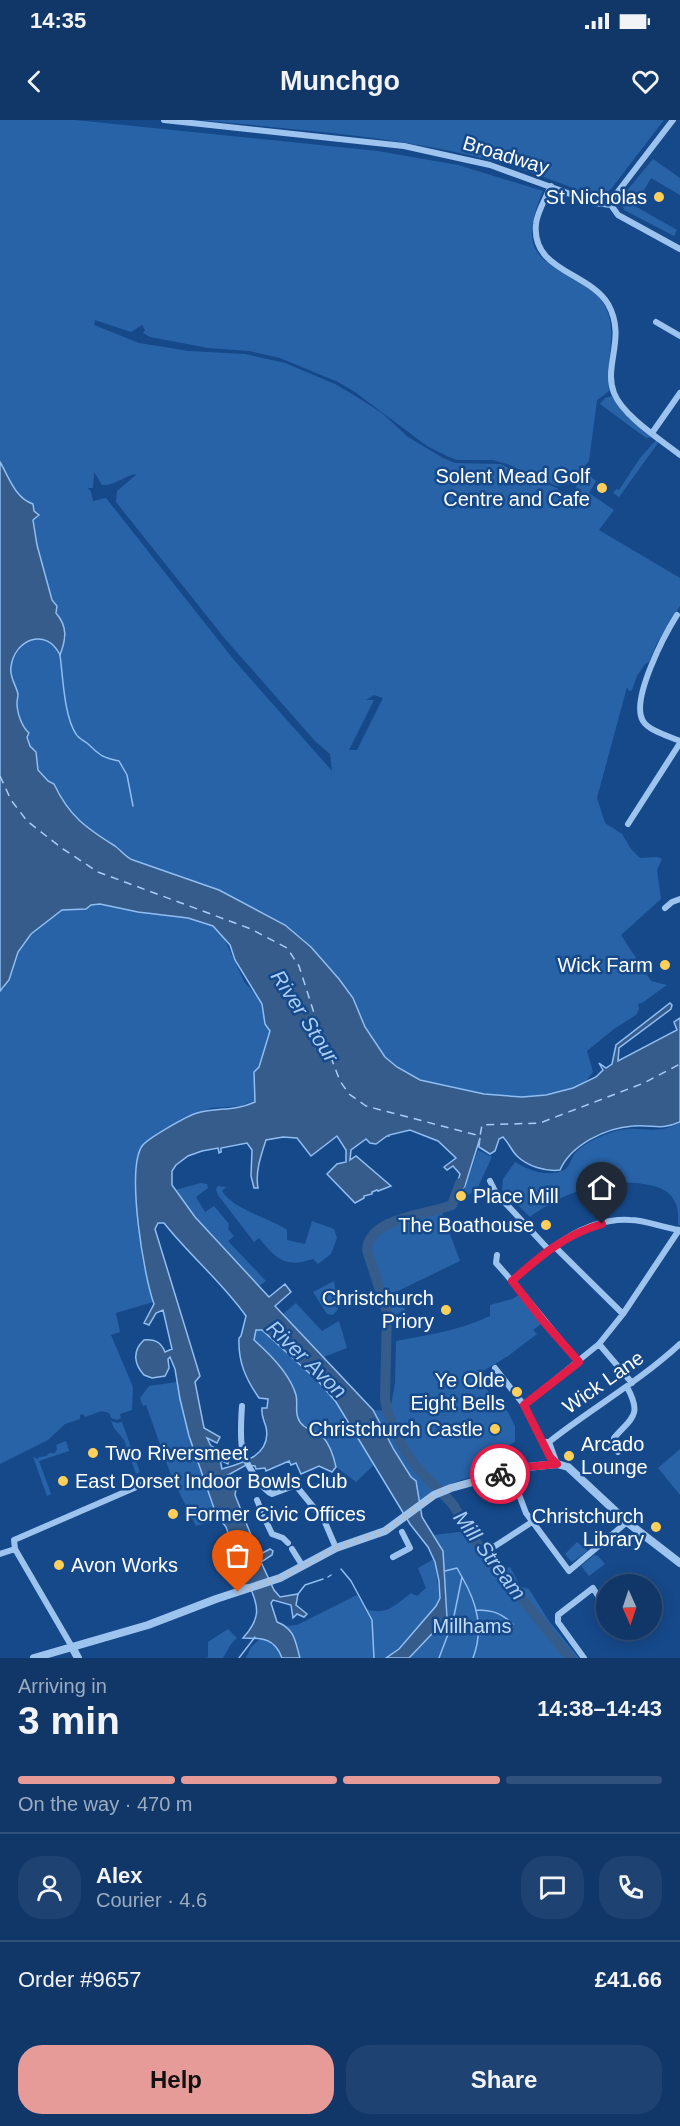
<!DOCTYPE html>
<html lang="en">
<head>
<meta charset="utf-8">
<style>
  body { margin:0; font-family:Arial,sans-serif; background:#1e4271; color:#f1f3f6; height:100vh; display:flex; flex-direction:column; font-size:22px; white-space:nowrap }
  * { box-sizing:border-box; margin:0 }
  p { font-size:20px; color:#9cacc0 }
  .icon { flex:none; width:33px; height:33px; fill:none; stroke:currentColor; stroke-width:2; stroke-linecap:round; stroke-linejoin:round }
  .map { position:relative; height:1538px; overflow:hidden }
  .sheet { display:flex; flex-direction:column; background:#103768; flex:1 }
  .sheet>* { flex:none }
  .needle { width:39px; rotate:177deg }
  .fabs { position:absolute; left:596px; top:1454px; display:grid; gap:12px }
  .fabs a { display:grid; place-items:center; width:66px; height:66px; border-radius:50%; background:#103768; box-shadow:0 3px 15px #0003,0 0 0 2px #30517c; font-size:30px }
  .pin { position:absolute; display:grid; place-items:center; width:51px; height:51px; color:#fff; margin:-62px -26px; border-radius:50% 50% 50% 0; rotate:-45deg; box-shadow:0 0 6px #0007 }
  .pin .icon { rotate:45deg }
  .courier { position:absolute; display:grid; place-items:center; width:60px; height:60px; margin:-30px; border:4px solid #e11d48; border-radius:50%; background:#fff; color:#222; box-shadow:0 2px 8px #0007 }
  .summary em { font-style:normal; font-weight:700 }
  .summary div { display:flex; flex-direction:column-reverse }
  .summary { display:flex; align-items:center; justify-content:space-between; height:102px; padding:0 18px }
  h1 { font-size:39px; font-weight:700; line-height:45px }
  .bar { display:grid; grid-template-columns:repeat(4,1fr); gap:9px 6px; align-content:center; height:72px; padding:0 18px }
  .bar i { height:8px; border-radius:4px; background:#30517c }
  .bar .on { background:#e69b98 }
  .bar p { grid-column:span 4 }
  .line { display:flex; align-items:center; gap:15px; padding:0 18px; border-top:2px solid #30517c }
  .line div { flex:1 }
  .round { display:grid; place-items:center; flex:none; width:63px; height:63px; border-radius:24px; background:#1e4271 }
  .button { display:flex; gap:12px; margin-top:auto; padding:12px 18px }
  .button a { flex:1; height:69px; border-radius:24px; background:#e69b98; color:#111; font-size:24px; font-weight:700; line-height:69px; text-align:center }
  .button a+a { background:#1e4271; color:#f1f3f6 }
  .status { display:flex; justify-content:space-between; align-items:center; height:42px; padding:0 30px; background:#103768; direction:ltr }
  .status svg { height:16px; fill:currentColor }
  header { display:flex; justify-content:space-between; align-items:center; height:78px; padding:0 18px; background:#103768; font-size:27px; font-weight:700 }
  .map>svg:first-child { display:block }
  .green { fill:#2863a8; fill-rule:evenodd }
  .water { fill:#365c8c; stroke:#90bef2; stroke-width:1.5; fill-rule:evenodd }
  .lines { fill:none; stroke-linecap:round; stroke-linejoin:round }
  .stream { stroke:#90bef2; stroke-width:1.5 }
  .river { stroke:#365c8c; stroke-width:10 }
  .ferry { stroke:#a9cdf6; stroke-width:1.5; stroke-dasharray:8 6; stroke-linecap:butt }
  .minor { stroke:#9dc3ef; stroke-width:6 }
  .tertiary { stroke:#9dc3ef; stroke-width:8 }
  .done { stroke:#adbfd6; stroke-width:6; stroke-dasharray:0 10.8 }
  .route { stroke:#e11d48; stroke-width:8 }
  .poi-dot { fill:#ffcf5b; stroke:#16498a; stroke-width:2 }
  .labels { text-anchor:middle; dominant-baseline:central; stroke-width:5; stroke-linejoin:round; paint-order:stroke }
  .street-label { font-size:20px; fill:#fff; stroke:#16498a }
  .poi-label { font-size:20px; fill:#fff; stroke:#16498a; text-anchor:end }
  .park-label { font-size:20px; fill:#c4ddfb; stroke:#16498a }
  .water-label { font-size:21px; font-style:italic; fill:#a9cdf6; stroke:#16498a }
</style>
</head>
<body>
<div class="status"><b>14:35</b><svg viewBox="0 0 49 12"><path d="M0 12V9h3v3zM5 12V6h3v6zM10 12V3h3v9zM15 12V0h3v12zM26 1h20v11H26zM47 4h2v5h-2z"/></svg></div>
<header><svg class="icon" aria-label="back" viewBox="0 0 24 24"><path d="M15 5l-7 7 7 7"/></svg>Munchgo<svg class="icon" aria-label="heart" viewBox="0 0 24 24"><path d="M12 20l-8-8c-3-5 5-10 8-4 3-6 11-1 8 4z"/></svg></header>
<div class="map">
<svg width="680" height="1538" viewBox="0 0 680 1538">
  <rect width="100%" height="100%" fill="#16498a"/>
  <!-- green -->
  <path class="green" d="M0,0H75L378,31L458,45L543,71C504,163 580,135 606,188C618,215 605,243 609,271L597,280L589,341L579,352L574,360L569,364L557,366L507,344L493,340H457L449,337L427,326L355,272L338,262L280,238L249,231L208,228L150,217L143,213L145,210L142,205L131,212L95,200L94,205L139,223L189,231L245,234L285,243L335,264L352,274L382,293L408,317L443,338L455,343L500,344L557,368L571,382L574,380L577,364L584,351L596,361L589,373L614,390L599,410L680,458V486L656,525L649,542L645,544L637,556L632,570L629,571L627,567L597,678L605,703L622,714L631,729L640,738L657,737L662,739L657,750L661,779L621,815L651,861L667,865L642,883L638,884L639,889L636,895L614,909L587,931L593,952L586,961L573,968L546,975L522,977L484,974L443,964L427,962L410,956L391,943L381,931L365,907L353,878L334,853L303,819L279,801L218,770L167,753L124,736L119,728L93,713L78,701L64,683L54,664L48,661L38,650L36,632L30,626L27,612L21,601L17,585L18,575L10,550L11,542L19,530L29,519L36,518L50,522L56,528L66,518L45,458L37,425L33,400L39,396L16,371L0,342ZM94,352L102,365C116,366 124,355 137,354L117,371L116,382L226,520L315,621L330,634L332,651L234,540L106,378L93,381L91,372L88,368H93ZM374,575L383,578L357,630H349L374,580H366Z
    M201,0H664L611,69L604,74L593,76C560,63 527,50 494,41C399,16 298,10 201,0Z
    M653,39L680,58V75L651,58L635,86L677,110L674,116L624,90L620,79Z
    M612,276L623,292L654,317L646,318L600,284L605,278Z
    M657,319L658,323L619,377L613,373L616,369L619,370L640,338Z
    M93,782L167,793L205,802L221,812L245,863L260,879L270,912L258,947L261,978L241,986L212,988L195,993L157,1013L136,1047L138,1098L142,1138L153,1182L116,1193L120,1212L111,1215L133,1267L132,1290L120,1294L121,1298L117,1300L111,1298L109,1293L102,1291L85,1297L83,1294L80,1295V1299L65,1304L48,1320L0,1344V869H4L16,832L31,811L55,790Z
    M680,1003V1105H678C678,1098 679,1089 675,1082C670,1071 660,1067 649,1065C609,1056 563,1072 530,1097L502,1070L503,1059L515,1042C528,1050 544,1056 559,1052C571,1049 569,1040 576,1032C584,1023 601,1016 612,1012C639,1003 653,1017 680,1003Z
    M478,1030L492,1037L478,1067L469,1075L464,1070Z
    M201,1063L207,1064L208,1068L196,1077L205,1092L214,1086L229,1104L228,1109L234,1116L228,1121L266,1161L259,1166L195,1097L175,1070Z
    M218,1066L226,1067L222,1071C234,1090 268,1097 287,1110V1120L305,1124L312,1101L334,1109L337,1118L331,1134L318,1144L313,1139C285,1148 277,1140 259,1118L254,1122L218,1075L216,1069Z
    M439,1085L460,1141L398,1171L405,1190L392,1197L372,1133L373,1117L398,1103Z
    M334,1161L338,1189L333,1195L327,1194L313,1172Z
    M521,1174L541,1204L533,1210L537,1214L508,1236L478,1254L493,1280L503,1285L509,1294L515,1306V1322L496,1332H488L479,1337L483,1353C460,1361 437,1366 419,1384L411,1357L394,1330L373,1290L390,1291L395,1263L396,1221C428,1215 461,1210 490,1196V1185L512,1179Z
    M296,1183L322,1211L339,1201L347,1228L324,1237L283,1194Z
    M255,1210H262L319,1262L336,1282L375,1344L356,1362L336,1347L334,1338L323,1316L307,1309L297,1298V1282L254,1220Z
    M177,1262L189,1316L216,1394L220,1399L196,1406L172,1358L146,1285L143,1286L140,1278L149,1266Z
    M111,1301L117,1303L122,1302L140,1352L136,1354L124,1320L114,1308Z
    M66,1321L69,1331L39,1341L51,1374L47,1376L33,1337L38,1339L39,1337L47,1336L49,1333H55L57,1329L56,1325Z
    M680,1329V1375L658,1348Z
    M467,1411L501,1449L510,1447L521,1467L529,1469L549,1501L579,1538H409L447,1498L443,1431L434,1415Z
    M577,1422L588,1431L572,1442L565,1434Z
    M594,1435L598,1436L605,1444L589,1456L581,1446Z
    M434,1439L440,1478L436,1486L399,1529L386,1538H300L293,1515L287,1506L297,1505L357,1475L366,1489C387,1496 395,1485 411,1473L417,1476L426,1468L418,1448Z
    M228,1509L237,1518L231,1524L223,1538H206L208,1537V1522Z
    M261,1518L279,1529L282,1538H246L251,1527Z"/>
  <!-- water -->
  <path class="water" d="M0,342C9,357 15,378 33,384L34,391L39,395L33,400L37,425L52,480L57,486L56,493C68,507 66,519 60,535C46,506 14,520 11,547C9,556 16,565 18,574C18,577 17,580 17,583C17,593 22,607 29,613L27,617L30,626L36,632L38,650L48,661L54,664C69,696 86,708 115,726C122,731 125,737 133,740L219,770L285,805L311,827L339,859L353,878L365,907L385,937L397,947L420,960L484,974L522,977L546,975L573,968L596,957L603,950L599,943L606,948L612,944L616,925L670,883L672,885L671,889L619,928L618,941L677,910L674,902L680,898V1002C660,1011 652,1004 633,1006C605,1008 571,1025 560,1050C546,1052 527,1046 517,1036C511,1030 509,1023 503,1017L499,1019L495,1031L490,1034L479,1027L480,1018L465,1066L460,1072L461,1064L457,1076L454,1074L460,1054L453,1046L447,1050L444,1047L456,1038L438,1021L410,1010L389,1015V1016H387L376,1024L370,1023L366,1019L351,1030L350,1040L356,1036L391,1066L378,1071L377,1070L372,1072V1074L364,1076V1078L355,1083L327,1054L337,1044L346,1042V1030L337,1016L311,1036L297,1018L283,1017L266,1020C261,1035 255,1052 258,1068H254L251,1056L252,1030L247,1023L221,1028V1032L219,1033L218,1028L202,1031L188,1036L176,1045L172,1051V1065L195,1097L269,1177L285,1164L291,1172L275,1186L373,1290L394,1330L411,1357L416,1361L422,1397L443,1431L447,1498L409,1538H386L399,1529L436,1486L440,1478L439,1461L435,1442L428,1427L410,1404L336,1282L319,1262L262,1210H256L254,1220C270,1234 290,1254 296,1275C298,1282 295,1291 298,1298C302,1310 316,1310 323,1317C330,1325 334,1338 336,1347L332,1352L319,1346L301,1354L296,1343L291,1345L289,1341L266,1351L265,1348L256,1349L255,1346L246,1345L228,1355L236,1369L235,1375L259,1435L270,1429L273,1431L272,1435L261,1442L274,1470L280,1477L298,1474L296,1485L307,1494L304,1497L297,1494L293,1498L291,1485L273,1480L271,1483L277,1502C295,1509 295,1521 300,1538H282C275,1518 262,1518 243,1518C260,1499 260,1488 249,1465H234L233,1462L244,1456L226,1407L216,1394L189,1316L180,1279L175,1249L170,1237L168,1239L169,1248L165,1256L152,1258L144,1255C134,1244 132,1231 144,1220C155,1219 161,1222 165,1232L172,1229L163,1190L156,1193L149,1205L144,1203L154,1184C144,1158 126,1050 142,1026C148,1018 187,996 197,993C218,987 233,992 255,982L254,952L259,947L270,911L265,904L262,884L235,840L230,825L213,806L188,798L138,792L100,784L91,785L86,789L62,790L31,814L18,832L9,860L0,871ZM158,1103H164C190,1136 222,1162 246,1196L241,1216L239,1218C238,1241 245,1258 259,1278L268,1279L267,1288H262C261,1296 264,1300 266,1307C272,1335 243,1343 222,1349L220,1340L228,1344L229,1340L225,1337L226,1334L211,1326L207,1318L217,1323L220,1317L204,1308L195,1262L200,1256L155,1109Z"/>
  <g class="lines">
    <!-- stream -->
    <path class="stream" d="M60,535C63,557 64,596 76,614C78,618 83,620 87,623C100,635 100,637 119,641L127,655L133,686
      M341,1449L351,1461L372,1500L374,1538
      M328,1457L331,1455
      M462,1457C477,1483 484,1509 473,1538
      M298,1474L305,1465L323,1459
      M476,1490C493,1490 501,1493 513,1504
      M239,1538L255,1517
      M439,1538L453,1501L462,1457L457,1448L445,1451"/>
    <!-- river -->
    <path class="river" d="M460,1063L452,1085C428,1095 369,1097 367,1130L387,1192L385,1280C390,1307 405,1336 424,1355C434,1366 445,1374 454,1386C459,1394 463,1403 467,1411L570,1538"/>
    <!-- ferry -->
    <path class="ferry" d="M0,656L11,680L27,701L63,729L98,752L251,809L287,828L299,846L314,893L340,961L349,974L366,986L480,1016L482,1005L540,1003L644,963L680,944"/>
    <!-- minor -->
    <path class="minor" d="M164,0L404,26L490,45L595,83L611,85
      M551,66C546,78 537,92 536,104C531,151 589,152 608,184C627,218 603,245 614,273C623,296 661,320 680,335
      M611,85L613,78L673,0
      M611,85L618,95L680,129
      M656,202L680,216
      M652,313L680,273
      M677,495C665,514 630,580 643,601C649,611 669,616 680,621
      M628,704L680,623
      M665,788L672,782L680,779
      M490,1061L496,1073L549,1130
      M554,1126L623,1194
      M497,1135L496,1143C525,1175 551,1209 579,1242
      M512,1161C544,1132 584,1097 630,1100C646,1100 663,1108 680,1110
      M599,1224L632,1263
      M495,1248L524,1285L550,1337L557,1344
      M524,1285L599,1224L623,1194L679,1110
      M242,1286C241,1300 240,1314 242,1328C243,1340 262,1370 272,1374L291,1367H297L324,1400L336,1428
      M543,1322H549C592,1288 640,1261 680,1224
      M549,1322L557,1344
      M618,1332L614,1325V1318C631,1298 643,1296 627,1267
      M510,1351L526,1393L569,1451L627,1402
      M257,1380L261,1390
      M264,1397L272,1414L283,1418L288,1423
      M492,1428L532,1402
      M292,1429L302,1445
      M0,1434L15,1429
      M393,1437L410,1428L402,1412
      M72,1527L15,1429L14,1420L148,1362
      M584,1538L558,1502V1495L593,1468L602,1482"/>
    <!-- tertiary -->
    <path class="tertiary" d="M72,1527L78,1538
      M34,1538L148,1505L216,1479L280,1458L336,1428L385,1411L434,1375L451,1368L527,1347L557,1344L568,1347L627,1402L680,1443"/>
  </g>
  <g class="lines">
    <!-- done -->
    <path class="done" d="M238,1472L280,1458L336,1428L385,1411L434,1375L451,1368L500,1354"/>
    <!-- route -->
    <path class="route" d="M500,1354L527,1347L557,1344L550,1337L524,1285L579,1242L544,1202L512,1161C540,1136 566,1114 602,1104"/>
  </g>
  <!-- markers -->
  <g class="poi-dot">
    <circle cx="659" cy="77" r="6"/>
    <circle cx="602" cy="368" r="6"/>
    <circle cx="665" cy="845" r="6"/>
    <circle cx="461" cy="1076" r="6"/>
    <circle cx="546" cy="1105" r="6"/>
    <circle cx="446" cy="1190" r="6"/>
    <circle cx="517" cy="1272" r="6"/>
    <circle cx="495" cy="1309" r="6"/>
    <circle cx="93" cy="1333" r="6"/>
    <circle cx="569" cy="1336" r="6"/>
    <circle cx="63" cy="1361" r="6"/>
    <circle cx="173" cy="1394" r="6"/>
    <circle cx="656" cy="1407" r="6"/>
    <circle cx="59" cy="1445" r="6"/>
  </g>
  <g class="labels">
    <!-- street labels -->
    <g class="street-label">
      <text transform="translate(506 35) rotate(17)">Broadway</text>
      <text transform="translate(603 1262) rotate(-35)">Wick Lane</text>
    </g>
    <!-- poi labels -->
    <g class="poi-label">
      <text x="647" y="77">St Nicholas</text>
      <text x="590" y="356">Solent Mead Golf<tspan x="590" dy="23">Centre and Cafe</tspan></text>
      <text x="653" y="845">Wick Farm</text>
      <text x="473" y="1076" text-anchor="start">Place Mill</text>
      <text x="534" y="1105">The Boathouse</text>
      <text x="434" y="1178">Christchurch<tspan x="434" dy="23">Priory</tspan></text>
      <text x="505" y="1260">Ye Olde<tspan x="505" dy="23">Eight Bells</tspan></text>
      <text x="483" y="1309">Christchurch Castle</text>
      <text x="581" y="1324" text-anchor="start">Arcado<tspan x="581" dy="23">Lounge</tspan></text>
      <text x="105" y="1333" text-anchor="start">Two Riversmeet</text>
      <text x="75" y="1361" text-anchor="start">East Dorset Indoor Bowls Club</text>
      <text x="185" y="1394" text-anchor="start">Former Civic Offices</text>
      <text x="644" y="1396">Christchurch<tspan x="644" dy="23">Library</tspan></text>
      <text x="71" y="1445" text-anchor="start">Avon Works</text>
    </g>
    <!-- park labels -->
    <g class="park-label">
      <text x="472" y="1506">Millhams</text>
    </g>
    <!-- water labels -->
    <g class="water-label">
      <text transform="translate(305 896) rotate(57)">River Stour</text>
      <text transform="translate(307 1239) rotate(44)">River Avon</text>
      <text transform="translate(490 1435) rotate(53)">Mill Stream</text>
    </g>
  </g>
</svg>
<div class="fabs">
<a><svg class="needle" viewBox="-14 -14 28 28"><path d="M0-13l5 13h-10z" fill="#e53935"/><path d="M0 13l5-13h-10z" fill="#9cacc0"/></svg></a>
</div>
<div class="pin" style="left:238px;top:1472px;background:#ea580c"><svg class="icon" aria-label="bag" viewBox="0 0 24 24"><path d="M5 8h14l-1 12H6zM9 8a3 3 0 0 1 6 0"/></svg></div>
<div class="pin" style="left:602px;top:1104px;background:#1f2937"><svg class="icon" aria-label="home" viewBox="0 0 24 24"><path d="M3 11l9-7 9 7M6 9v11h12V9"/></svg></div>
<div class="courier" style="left:500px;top:1354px"><svg class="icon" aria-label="bike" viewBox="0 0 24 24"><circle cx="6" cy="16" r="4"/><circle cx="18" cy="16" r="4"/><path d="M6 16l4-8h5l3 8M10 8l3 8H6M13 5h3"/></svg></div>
</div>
<section class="sheet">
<div class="summary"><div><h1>3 min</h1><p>Arriving in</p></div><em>14:38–14:43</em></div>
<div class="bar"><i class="on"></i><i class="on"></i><i class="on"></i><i></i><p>On the way · 470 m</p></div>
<div class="line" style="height:108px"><a class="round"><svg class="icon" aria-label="person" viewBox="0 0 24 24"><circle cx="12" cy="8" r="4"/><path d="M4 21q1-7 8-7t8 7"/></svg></a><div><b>Alex</b><p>Courier · 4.6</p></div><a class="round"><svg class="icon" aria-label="chat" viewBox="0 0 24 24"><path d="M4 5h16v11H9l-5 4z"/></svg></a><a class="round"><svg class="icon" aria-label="phone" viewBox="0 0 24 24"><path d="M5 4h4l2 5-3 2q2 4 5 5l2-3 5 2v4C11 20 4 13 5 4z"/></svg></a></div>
<div class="line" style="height:78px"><div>Order #9657</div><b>£41.66</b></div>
<div class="button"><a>Help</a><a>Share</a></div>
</section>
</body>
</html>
